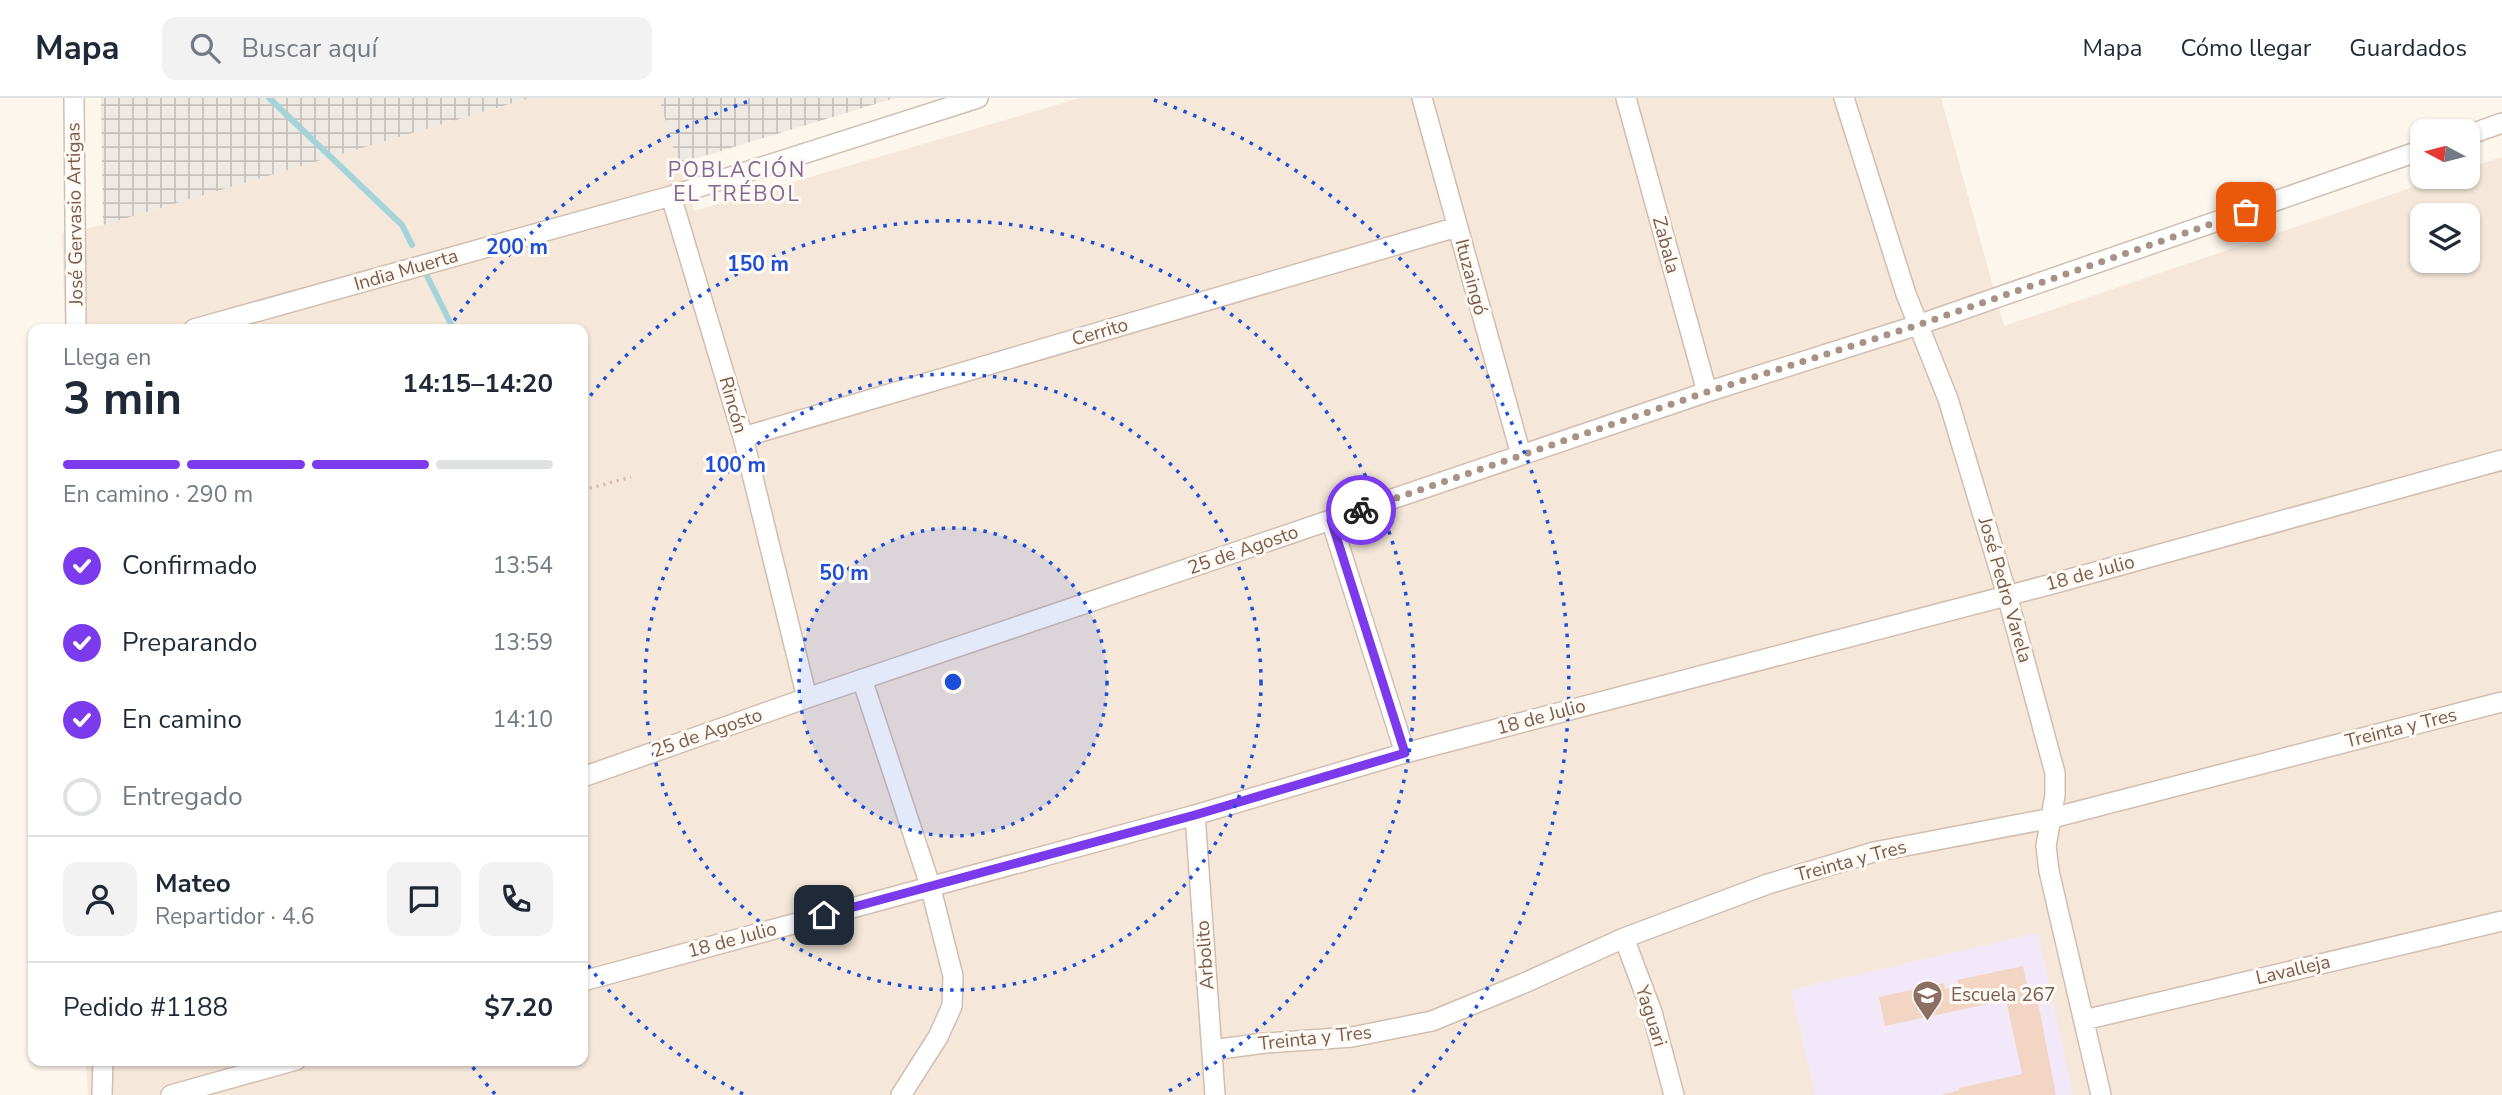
<!DOCTYPE html>
<html lang="es">
<head>
<meta charset="utf-8">
<style>
  body { margin:0; font-family:"Nunito Sans",sans-serif; background:#f2f2f3; color:#1f2937; height:100vh; display:flex; flex-direction:column; font-size:26px; white-space:nowrap }
  * { box-sizing:border-box; margin:0 }
  p { font-size:23px; color:#747a83 }
  .icon { flex:none; width:38px; height:38px; fill:none; stroke:currentColor; stroke-width:2; stroke-linecap:round; stroke-linejoin:round }
  .map { position:relative; flex:1; overflow:hidden }
  .details { position:absolute; left:28px; top:226px; width:560px; height:742px; display:flex; flex-direction:column; background:#fff; border-radius:14px; box-shadow:0 2px 5px #0004 }
  .details>* { flex:none }
  .needle { width:46px; rotate:277deg }
  .controls { position:absolute; left:2410px; top:21px; display:grid; gap:14px }
  .controls a { display:grid; place-items:center; width:70px; height:70px; border-radius:14px; background:#fff; box-shadow:0 2px 5px #0004; font-size:35px }
  .pin { position:absolute; display:grid; place-items:center; width:60px; height:60px; color:#fff; margin:-30px; border-radius:14px; box-shadow:0 4px 10px #0006 }
  .courier { position:absolute; display:grid; place-items:center; width:70px; height:70px; margin:-35px; border:5px solid #7c3aed; border-radius:50%; background:#fff; color:#222; box-shadow:0 2px 9px #0007 }
  .head em { font-style:normal; font-weight:700 }
  .head div { display:flex; flex-direction:column-reverse }
  .head { display:flex; align-items:center; justify-content:space-between; height:119px; padding:0 35px }
  h1 { font-size:46px; font-weight:700; line-height:52px }
  .bar { display:grid; grid-template-columns:repeat(4,1fr); gap:10px 7px; align-content:center; height:84px; padding:0 35px }
  .bar i { height:9px; border-radius:5px; background:#e0e1e3 }
  .bar .selected { background:#7c3aed }
  .bar p { grid-column:span 4 }
  .line { display:flex; align-items:center; gap:18px; padding:0 35px; border-top:2px solid #e0e1e3 }
  .line div { flex:1 }
  .round { display:grid; place-items:center; flex:none; width:74px; height:74px; border-radius:14px; background:#f2f2f3 }
  ol { padding:0 35px; list-style:none }
  li { display:flex; align-items:center; gap:21px; height:77px }
  li p { margin-inline-start:auto }
  li .icon { padding:7px; border-radius:50%; background:#7c3aed; color:#fff; stroke-width:4 }
  li:last-child { color:#747a83 }
  li i { width:38px; height:38px; border:4px solid #e0e1e3; border-radius:50% }
  header { display:flex; align-items:center; gap:42px; box-sizing:border-box; height:98px; padding:0 35px; background:#fff; border-bottom:2px solid #e0e1e3 }
  header strong { font-size:33px }
  nav { display:flex; gap:38px; margin-inline-start:auto; font-size:24px }
  .search { width:490px; height:63px; background:#f2f2f3; display:flex; align-items:center; gap:18px; box-sizing:border-box; padding:0 24px; border-radius:14px; color:#747a83; font-size:26px }
  .map>svg:first-child { display:block }
  .residential { fill:#f5e8da; fill-rule:evenodd }
  .industrial { fill:url(#industrial-grid) }
  .education { fill:#f3e8fa }
  .lines { fill:none; stroke-linecap:round; stroke-linejoin:round }
  .stream { stroke:#a5d3da; stroke-width:6 }
  .building { fill:#f3d5c3 }
  .minor-casing { stroke:#d1beb0; stroke-width:22 }
  .path { stroke:#d9b8a5; stroke-width:3.5; stroke-dasharray:2 5; stroke-linecap:butt }
  .minor { stroke:#fff; stroke-width:19 }
  .done { stroke:#a89285; stroke-width:7; stroke-dasharray:0 12.6 }
  .route { stroke:#7c3aed; stroke-width:9 }
  .ring { fill:none; stroke:#1d4ed8; stroke-width:3.5; stroke-dasharray:3.5 7 }
  .labels { text-anchor:middle; dominant-baseline:central; stroke-width:6; stroke-linejoin:round; paint-order:stroke }
  .street-label { font-size:19px; fill:#7a5c4d; stroke:#fffaf3 }
  .education-label { font-size:19px; fill:#785e54; stroke:#fffaf3; text-anchor:start }
  .neighbourhood-label { font-size:21px; letter-spacing:2px; fill:#846695; stroke:#fffaf3 }
  .centre { fill:#1d4ed8; stroke:#fffaf3; stroke-width:3.5 }
  .ring-label { font-size:21px; text-anchor:middle; font-weight:bold; fill:#1d4ed8; stroke:#fffaf3; stroke-width:6; stroke-linejoin:round; paint-order:stroke }
</style>
</head>
<body>
<header>
<strong>Mapa</strong>
<div class="search"><svg class="icon" aria-label="search" viewBox="0 0 24 24"><circle cx="10" cy="10" r="6"/><path d="M15 15l6 6"/></svg>Buscar aquí</div>
<nav><a>Mapa</a><a>Cómo llegar</a><a>Guardados</a></nav>
</header>
<div class="map">
<svg width="2502" height="997" viewBox="0 0 2502 997">
  <defs>
    <pattern id="industrial-grid" width="8" height="8" patternUnits="userSpaceOnUse" patternTransform="scale(1.75)"><rect width="8" height="8" fill="#efe9e4"/><path d="M0 4h8M4 0v8" fill="none" stroke="#c7c0bb"/></pattern>
  </defs>
  <rect width="100%" height="100%" fill="#fdf6ec"/>
  <!-- residential -->
  <path class="residential" d="M530,0H659L694,113L1080,0H1941L2004,228L2443,79H2468V70L2502,59V997H88L86,963L583,962V231H65L62,135L103,127ZM2422,117H2468V163H2422Z"/>
  <!-- industrial -->
  <path class="industrial" d="M101,0H530L103,127Z
    M659,0H895L678,66Z"/>
  <!-- education -->
  <path class="education" d="M2038,835L2073,997H1815L1791,892Z"/>
  <g class="lines">
    <!-- stream -->
    <path class="stream" d="M269,0L402,127L412,147
      M427,178L451,226L455,231"/>
  </g>
  <!-- building -->
  <path class="building" d="M2023,868L2029,898L2020,900L2022,908L2038,904L2056,997H1942L1959,992V990L2022,976L2006,902L1885,928L1879,899L1944,885L1945,891L1959,888L1957,882Z"/>
  <g class="lines">
    <defs>
      <path id="minor" d="M74,0L76,231
        M1422,0L1521,357
        M1626,0L1707,294
        M1844,0L1906,196L1948,301L2007,497L2055,675V697L2046,748L2049,773L2101,997
        M2468,37L2502,25
        M671,98L743,339L807,600
        M194,231L671,98L978,0
        M743,339L1457,129
        M1331,422L1405,655
        M862,581L930,787L953,878L952,908L938,939L901,997
        M583,679L807,600L1707,294L1918,227L2422,52
        M1195,717L1215,997
        M1624,840L1652,914L1674,997
        M583,883L1195,717L1405,655L2052,486L2502,362
        M2084,922L2502,823
        M1212,952L1265,945L1352,939L1432,923L1522,886L1624,840L1768,786L1874,754L2052,720L2502,604
        M102,997L103,962
        M171,997L296,962"/>
    </defs>
    <!-- minor casing -->
    <use href="#minor" class="minor-casing"/>
    <!-- path -->
    <path class="path" d="M583,392L631,379"/>
    <!-- minor -->
    <use href="#minor" class="minor"/>
  </g>
  <g class="lines">
    <!-- done -->
    <path class="done" d="M1361,412L1707,294L1918,227L2246,114"/>
    <!-- route -->
    <path class="route" d="M824,817L1195,717L1405,655L1331,422L1361,412"/>
  </g>
  <!-- distance rings -->
  <circle cx="953" cy="584" r="154" fill="#1d4ed8" fill-opacity=".12"/>
  <g class="ring">
    <circle cx="953" cy="584" r="154"/>
    <circle cx="953" cy="584" r="308"/>
    <path d="M743 996A462 462 0 0 1 584 862M584 306A462 462 0 1 1 1163 996"/>
    <path d="M495 996A616 616 0 0 1 468 963M448 231A616 616 0 0 1 752 2M1154 2A616 616 0 0 1 1411 996"/>
  </g>
  <!-- icons -->
  <defs>
    <symbol id="school-pin" viewBox="-11 -11 22 30"><path d="M0 17L-7.5 6A9.5 9.5 0 1 1 7.5 6Z" fill="#8d6e63" stroke="#fffaf3"/><path d="M0-5L7-2L0 1L-7-2ZM-4 1L0 2.5L4 1V4Q0 6-4 4Z" fill="#fff"/></symbol>
  </defs>
  <g fill-rule="evenodd">
    <use href="#school-pin" x="1910" y="880" width="35" height="47"/>
  </g>
  <g class="labels">
    <!-- street labels -->
    <g class="street-label">
      <text transform="translate(75 116) rotate(-91)">José Gervasio Artigas</text>
      <text transform="translate(1666 147) rotate(75)">Zabala</text>
      <text transform="translate(406 172) rotate(-16)">India Muerta</text>
      <text transform="translate(1471 179) rotate(75)">Ituzaingó</text>
      <text transform="translate(1100 234) rotate(-16)">Cerrito</text>
      <text transform="translate(733 307) rotate(74)">Rincón</text>
      <text transform="translate(1243 452) rotate(-19)">25 de Agosto</text>
      <text transform="translate(2090 475) rotate(-15)">18 de Julio</text>
      <text transform="translate(2005 492) rotate(74)">José Pedro Varela</text>
      <text transform="translate(1541 619) rotate(-15)">18 de Julio</text>
      <text transform="translate(2401 630) rotate(-14)">Treinta y Tres</text>
      <text transform="translate(707 635) rotate(-19)">25 de Agosto</text>
      <text transform="translate(1851 763) rotate(-15)">Treinta y Tres</text>
      <text transform="translate(732 842) rotate(-15)">18 de Julio</text>
      <text transform="translate(1205 857) rotate(-94)">Arbolito</text>
      <text transform="translate(2293 872) rotate(-13)">Lavalleja</text>
      <text transform="translate(1651 918) rotate(72)">Yaguari</text>
      <text transform="translate(1315 940) rotate(-6)">Treinta y Tres</text>
    </g>
    <!-- education labels -->
    <g class="education-label">
      <text x="1951" y="897">Escuela 267</text>
    </g>
    <!-- neighbourhood labels -->
    <g class="neighbourhood-label">
      <text x="737" y="72">POBLACIÓN<tspan x="737" dy="24">EL TRÉBOL</tspan></text>
    </g>
  </g>
  <circle cx="953" cy="584" r="10" class="centre"/>
  <g class="ring-label">
    <text x="517" y="156">200 m</text>
    <text x="758" y="173">150 m</text>
    <text x="735" y="374">100 m</text>
    <text x="844" y="482">50 m</text>
  </g>
</svg>
<div class="controls">
<a><svg class="needle" viewBox="-14 -14 28 28"><path d="M0-13l5 13h-10z" fill="#e53935"/><path d="M0 13l5-13h-10z" fill="#747a83"/></svg></a>
<a><svg class="icon" aria-label="layers" viewBox="0 0 24 24"><path d="M12 4l9 5-9 5-9-5zM3 14l9 5 9-5"/></svg></a>
</div>
<div class="pin" style="left:2246px;top:114px;background:#ea580c"><svg class="icon" aria-label="bag" viewBox="0 0 24 24"><path d="M5 8h14l-1 12H6zM9 8a3 3 0 0 1 6 0"/></svg></div>
<div class="pin" style="left:824px;top:817px;background:#1f2937"><svg class="icon" aria-label="home" viewBox="0 0 24 24"><path d="M3 11l9-7 9 7M6 9v11h12V9"/></svg></div>
<div class="courier" style="left:1361px;top:412px"><svg class="icon" aria-label="bike" viewBox="0 0 24 24"><circle cx="6" cy="16" r="4"/><circle cx="18" cy="16" r="4"/><path d="M6 16l4-8h5l3 8M10 8l3 8H6M13 5h3"/></svg></div>
<section class="details">
<div class="head"><div><h1>3 min</h1><p>Llega en</p></div><em>14:15–14:20</em></div>
<div class="bar"><i class="selected"></i><i class="selected"></i><i class="selected"></i><i></i><p>En camino · 290 m</p></div>
<ol>
<li><svg class="icon" aria-label="check" viewBox="0 0 24 24"><path d="M5 12l5 5 9-10"/></svg>Confirmado<p>13:54</p></li>
<li><svg class="icon" aria-label="check" viewBox="0 0 24 24"><path d="M5 12l5 5 9-10"/></svg>Preparando<p>13:59</p></li>
<li><svg class="icon" aria-label="check" viewBox="0 0 24 24"><path d="M5 12l5 5 9-10"/></svg>En camino<p>14:10</p></li>
<li><i></i>Entregado</li>
</ol>
<div class="line" style="height:126px"><a class="round"><svg class="icon" aria-label="person" viewBox="0 0 24 24"><circle cx="12" cy="8" r="4"/><path d="M4 21q1-7 8-7t8 7"/></svg></a><div><b>Mateo</b><p>Repartidor · 4.6</p></div><a class="round"><svg class="icon" aria-label="chat" viewBox="0 0 24 24"><path d="M4 5h16v11H9l-5 4z"/></svg></a><a class="round"><svg class="icon" aria-label="phone" viewBox="0 0 24 24"><path d="M5 4h4l2 5-3 2q2 4 5 5l2-3 5 2v4C11 20 4 13 5 4z"/></svg></a></div>
<div class="line" style="height:91px"><div>Pedido #1188</div><b>$7.20</b></div>
</section>
</div>
</body>
</html>
